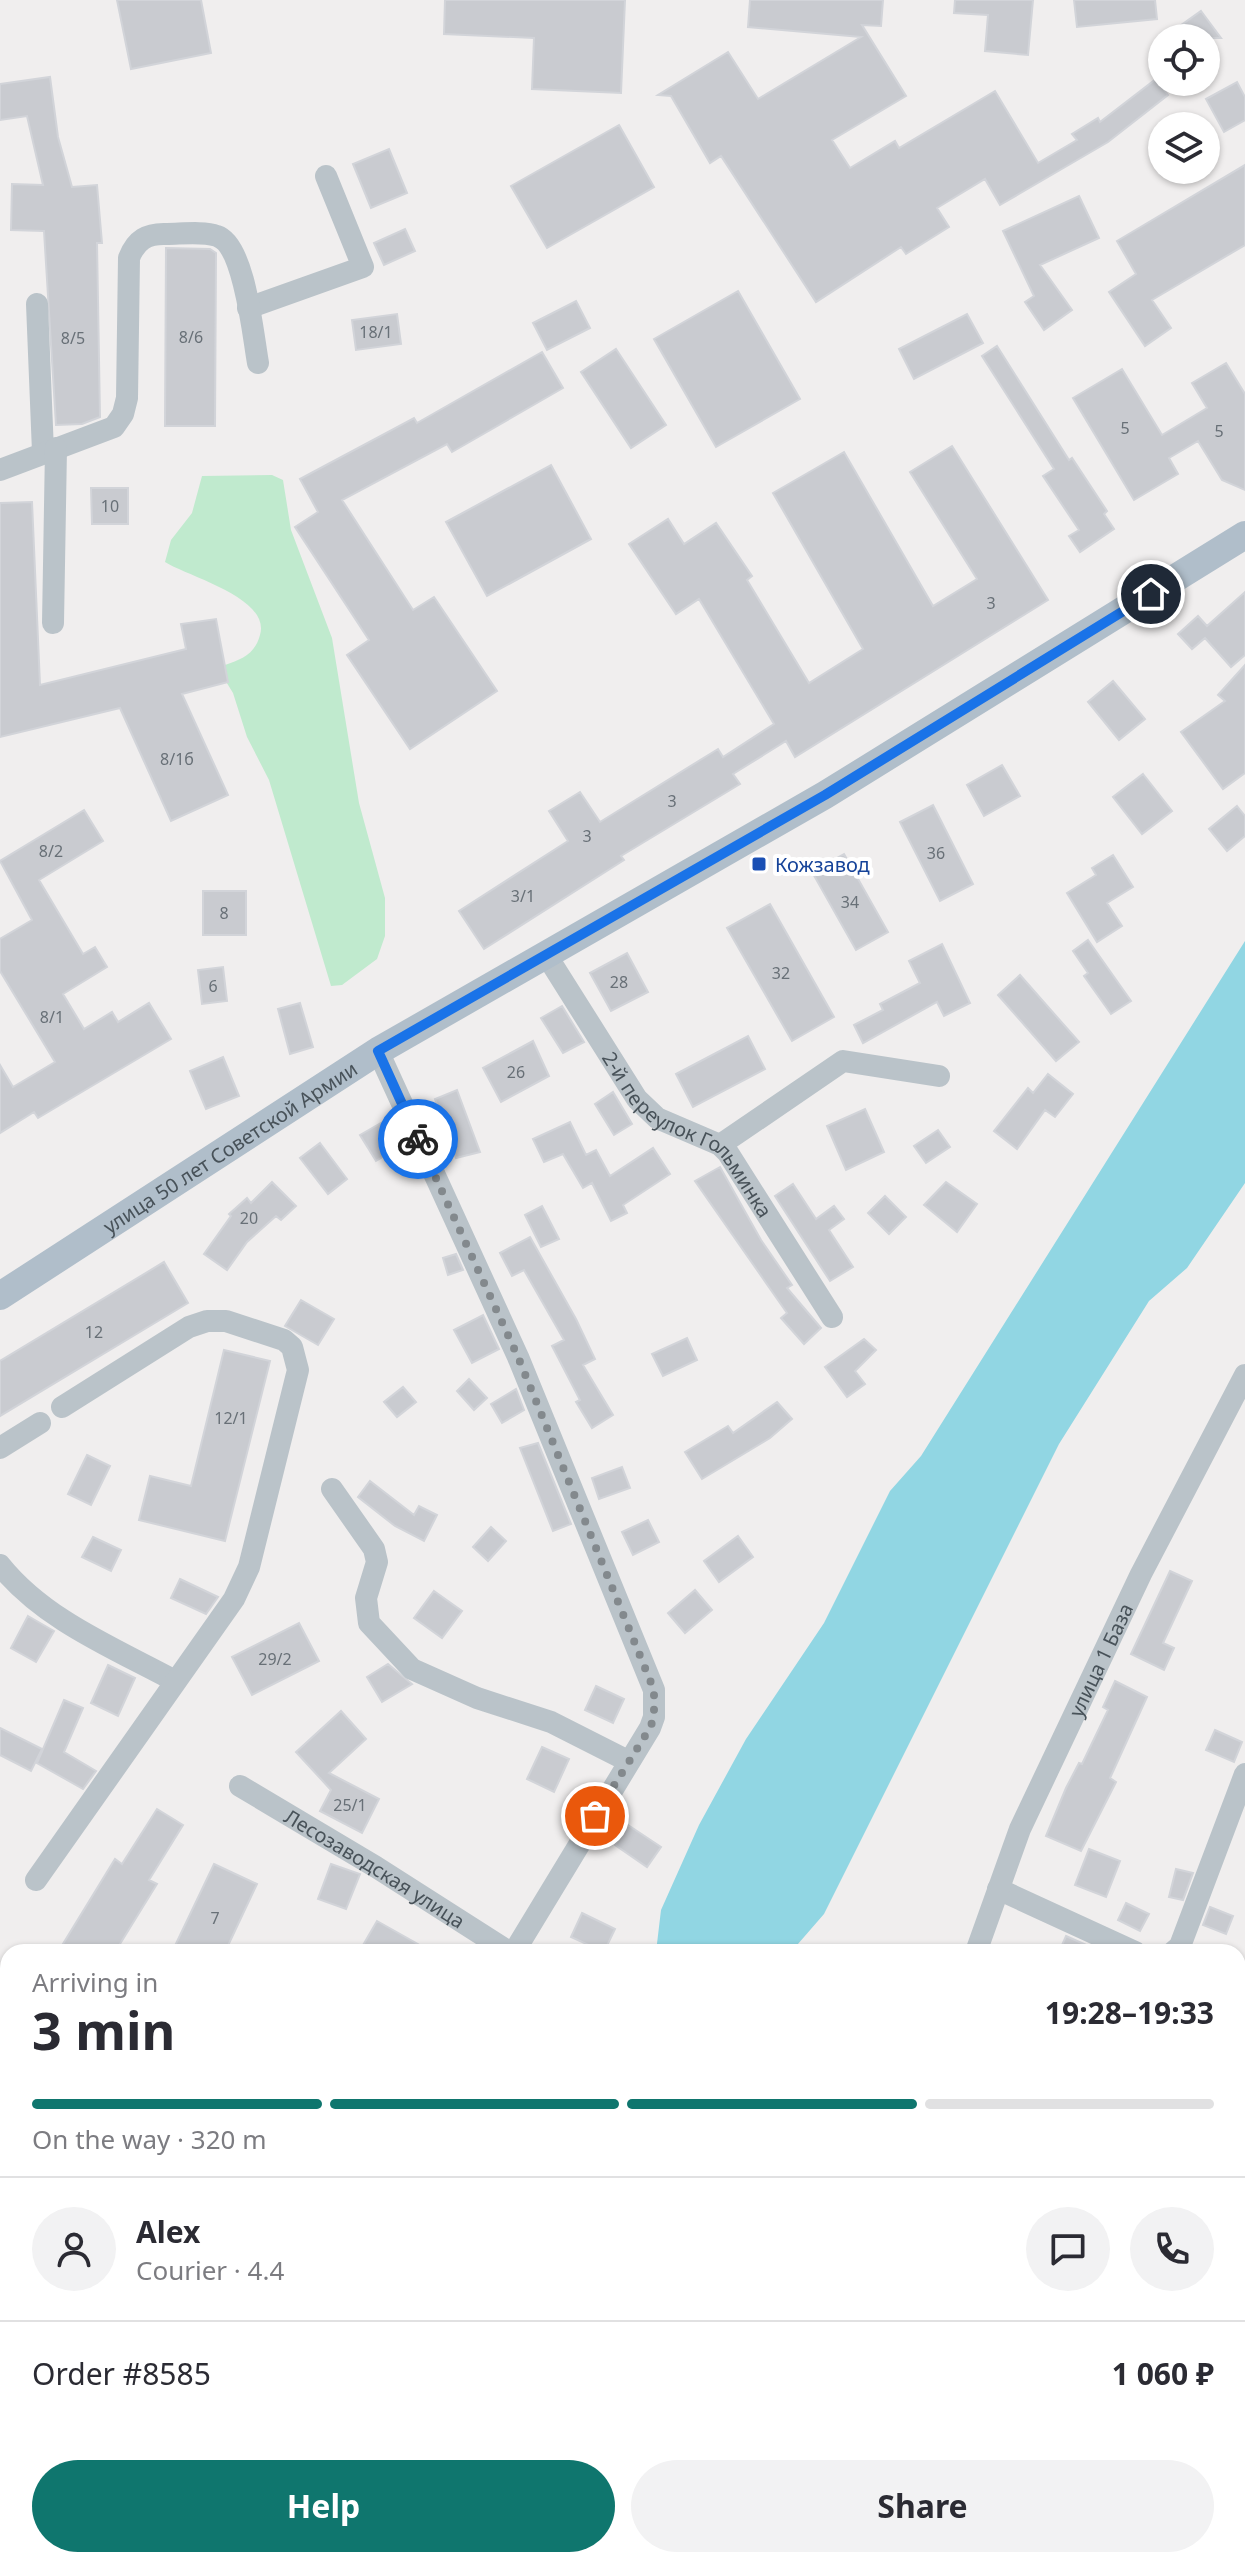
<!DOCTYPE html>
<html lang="en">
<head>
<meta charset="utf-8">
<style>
  body { margin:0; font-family:"Noto Sans",sans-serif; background:#f2f2f3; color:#2b2b33; height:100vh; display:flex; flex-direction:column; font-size:30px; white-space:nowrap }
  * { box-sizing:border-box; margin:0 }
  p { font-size:26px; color:#7c7c81 }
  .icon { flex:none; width:44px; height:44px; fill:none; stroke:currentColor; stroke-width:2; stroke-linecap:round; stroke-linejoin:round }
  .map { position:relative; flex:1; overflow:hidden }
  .side { position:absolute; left:0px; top:1944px; width:1246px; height:624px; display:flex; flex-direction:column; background:#fff; border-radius:24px 24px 0 0; box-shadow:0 2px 6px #0004 }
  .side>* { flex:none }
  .controls { position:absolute; left:1148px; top:24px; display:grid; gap:16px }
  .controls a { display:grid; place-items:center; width:72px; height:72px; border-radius:50%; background:#fff; box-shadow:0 2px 6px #0004; font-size:40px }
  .pin { position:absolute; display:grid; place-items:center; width:68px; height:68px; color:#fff; margin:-34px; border:4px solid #fff; border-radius:50%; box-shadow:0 2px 8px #0007 }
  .courier { position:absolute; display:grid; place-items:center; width:80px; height:80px; margin:-40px; border:6px solid #1a73e8; border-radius:50%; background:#fff; color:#222; box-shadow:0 2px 10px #0007 }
  .head em { font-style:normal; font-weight:700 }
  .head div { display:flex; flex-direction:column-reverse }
  .head { display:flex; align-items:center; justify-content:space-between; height:136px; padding:0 32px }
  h1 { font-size:52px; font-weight:700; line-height:60px }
  .bar { display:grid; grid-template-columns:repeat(4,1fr); gap:12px 8px; align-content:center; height:96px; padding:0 32px }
  .bar i { height:10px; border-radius:6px; background:#e1e1e2 }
  .bar .active { background:#0f766e }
  .bar p { grid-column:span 4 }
  .line { display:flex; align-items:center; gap:20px; padding:0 32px; border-top:2px solid #e1e1e2 }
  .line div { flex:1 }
  .round { display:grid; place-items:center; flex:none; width:84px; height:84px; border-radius:42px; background:#f2f2f3 }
  .action { display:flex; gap:16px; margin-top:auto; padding:16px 32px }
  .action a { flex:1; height:92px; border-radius:48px; background:#0f766e; color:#fff; font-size:32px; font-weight:700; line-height:92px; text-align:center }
  .action a+a { background:#f2f2f3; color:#2b2b33 }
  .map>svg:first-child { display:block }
  .green { fill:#c0eace }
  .water { fill:#91d6e3 }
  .building { fill:#c9cbd0; stroke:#d2d4d9; stroke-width:2 }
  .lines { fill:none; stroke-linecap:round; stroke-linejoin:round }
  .minor { stroke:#bac3c9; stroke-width:22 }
  .major { stroke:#b0beca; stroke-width:28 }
  .done { stroke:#83898d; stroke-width:8; stroke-dasharray:0 14.4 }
  .route { stroke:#1a73e8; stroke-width:10 }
  .transit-dot { fill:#1a4fb4; stroke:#fff; stroke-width:3 }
  .labels { text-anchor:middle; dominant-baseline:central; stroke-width:8; stroke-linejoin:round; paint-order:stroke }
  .number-label { font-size:16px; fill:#687077 }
  .transit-label { font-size:20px; fill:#164399; stroke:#fff; text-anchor:start }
  .street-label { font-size:20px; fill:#485259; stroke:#fff }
</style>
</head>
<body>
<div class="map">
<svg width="1245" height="2568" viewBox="0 0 1245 2568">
  <rect width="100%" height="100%" fill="#f0eeee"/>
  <!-- green -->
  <path class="green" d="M272,475L283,480L291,530L332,638L359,803L385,898V936L377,959L342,985L331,986L269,780L247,737L233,693L222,675L225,665C242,659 255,654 260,635C271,598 189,577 165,562L171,540L192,513L202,476Z"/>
  <!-- water -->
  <path class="water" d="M1245,941V1183L1187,1268L1149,1301L1059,1444L824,1914L791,1952H656L661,1910L699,1825L746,1739L824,1623L890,1491L921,1456Z"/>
  <!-- building -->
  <path class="building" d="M117,0H201L211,53L131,69Z
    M445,0H625L621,93L532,89L534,38L444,34Z
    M750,0H883L881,26L862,25L906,96L832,140L850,168L895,141L899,148L995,91L1038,163L1077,140L1072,134L1098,118L1100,122L1156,79L1168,95L1108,142L1000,205L985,179L937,208L949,227L906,254L901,247L816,302L721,156L710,163L671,96L658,95L728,52L758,99L861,37L748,27Z
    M955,0H1033L1028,55L985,51L988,15L954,13Z
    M1074,0H1155L1157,19L1077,27Z
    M1201,11L1221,38H1163Z
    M50,77L58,137L72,187L97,185L102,243H97L100,417L82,424L56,425L44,231L11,230L12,184L43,185L27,116L0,120V84Z
    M1237,82L1245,97V120L1224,132L1206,99Z
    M619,125L654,187L547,248L511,186Z
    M389,149L407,193L371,208L353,164Z
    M1245,165V245L1152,300L1171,328L1145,346L1109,292L1136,274L1117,241Z
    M1079,196L1099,238L1040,265L1072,310L1044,330L1025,302L1034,296L1003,231Z
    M405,229L415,251L384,265L374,243Z
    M166,248L210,249L216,253L215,426H165Z
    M738,291L800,399L716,447L654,339Z
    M576,301L590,328L547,350L533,323Z
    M397,314L401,344L356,350L352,320Z
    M967,314L983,343L914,379L899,349Z
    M997,346L1069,460L1072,458L1107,511L1104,514L1114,529L1080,552L1069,536L1079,530L1043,476L1054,469L982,356Z
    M616,349L666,425L631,448L581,372Z
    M542,352L563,388L452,452L447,444L342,500L413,610L434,597L497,691L410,749L347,655L369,640L295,527L318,512L300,479L414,418L417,423Z
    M1226,363L1245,394V490L1222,480L1198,441L1169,458L1178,474L1134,500L1073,398L1122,369L1162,435L1207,408L1192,383Z
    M952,446L1048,600L795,757L786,741L733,774L740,784L621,856L624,860L484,949L459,911L568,841L549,811L580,792L600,822L718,749L723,757L774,724L699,599L676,614L629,544L668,519L684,544L716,523L752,576L747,580L809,683L863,649L773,493L844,452L933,606L977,579L910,472Z
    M551,465L591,539L487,596L446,522Z
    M91,488H128V524H92Z
    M32,502L40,685L186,649L181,624L216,619L228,682L182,694L228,795L171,821L120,708L0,737V503Z
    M1245,592V655L1231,667L1205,638L1192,649L1178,634L1198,616L1207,626Z
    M1245,665V773L1223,789L1181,732L1225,701L1218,695Z
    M1113,681L1145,719L1119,740L1088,702Z
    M1002,765L1020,796L984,816L967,785Z
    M1143,774L1172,811L1142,834L1113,797Z
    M933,805L973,884L940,901L900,822Z
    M1237,806L1245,816V836L1227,851L1209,829Z
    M84,810L103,841L39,880L83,954L95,947L107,967L63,994L84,1029L112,1012L118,1022L149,1003L171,1039L38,1118L34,1112L0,1133V1065L13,1087L55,1062L0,971V939L32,920L0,861Z
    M844,854L888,932L856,950L812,872Z
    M1113,855L1133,887L1107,903L1122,926L1097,942L1067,893L1096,875L1092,868Z
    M203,891H246V935H203Z
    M770,904L834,1017L792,1041L727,928Z
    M1088,940L1131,1001L1111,1014L1084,976L1088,973L1073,951Z
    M942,944L970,1003L944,1016L937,1002L863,1043L854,1025L883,1010L880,1004L920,983L909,961Z
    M627,953L648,992L611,1011L590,973Z
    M223,967L227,1001L202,1004L198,970Z
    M1020,975L1079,1042L1056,1061L998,995Z
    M300,1003L313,1047L290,1054L278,1009Z
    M562,1006L584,1042L563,1053L541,1018Z
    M748,1036L765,1069L693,1107L676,1074Z
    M533,1041L549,1076L501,1102L483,1068Z
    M223,1057L239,1096L206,1109L190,1071Z
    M1048,1074L1073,1094L1055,1117L1045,1110L1017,1149L994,1131L1028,1088L1033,1093Z
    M457,1090L480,1152L456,1158L435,1099Z
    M613,1092L632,1124L614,1135L595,1104Z
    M865,1109L884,1152L846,1170L827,1126Z
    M386,1120L401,1146L376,1161L360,1135Z
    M570,1122L586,1155L596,1150L610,1176L653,1148L670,1174L623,1205L627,1213L611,1221L592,1183L583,1188L563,1154L544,1162L533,1139Z
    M938,1130L950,1147L926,1163L914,1146Z
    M320,1143L347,1179L328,1194L300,1158Z
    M720,1167L761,1240L792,1285L787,1288L821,1328L804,1344L781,1318L787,1313L695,1181Z
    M272,1182L296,1206L281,1220L276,1216L247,1242L227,1270L204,1254L231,1216L229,1214L247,1198L251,1203Z
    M946,1182L977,1204L957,1232L924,1205Z
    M793,1184L816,1219L834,1206L844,1219L829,1230L853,1267L830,1281L775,1196Z
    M885,1196L906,1217L889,1234L868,1213Z
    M542,1206L559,1239L541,1247L525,1215Z
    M530,1237L576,1319L595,1359L583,1365L613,1415L592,1428L576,1402L580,1400L552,1346L564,1340L524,1270L512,1276L500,1253Z
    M456,1254L463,1270L448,1275L443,1258Z
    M164,1262L188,1303L0,1416V1361Z
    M301,1300L334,1319L318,1345L285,1326Z
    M483,1315L499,1349L472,1363L454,1330Z
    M687,1338L697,1360L663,1376L652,1354Z
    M864,1339L876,1350L855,1371L865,1384L847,1397L825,1367Z
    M224,1350L270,1361L225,1541L139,1520L150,1476L191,1486Z
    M469,1379L487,1398L474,1410L457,1391Z
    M403,1387L416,1402L397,1417L384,1402Z
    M516,1389L524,1410L502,1423L491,1404Z
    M777,1402L792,1419L770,1438L702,1479L685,1452L728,1426L733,1433Z
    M538,1443L571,1524L553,1531L520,1448Z
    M87,1455L110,1466L91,1505L68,1494Z
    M622,1467L630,1488L599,1499L592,1478Z
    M370,1481L414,1515L419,1506L437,1515L424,1541L395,1526L358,1497Z
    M648,1520L659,1542L633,1555L622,1532Z
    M491,1527L506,1541L488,1561L473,1547Z
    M738,1536L753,1557L719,1582L704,1561Z
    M93,1537L121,1550L111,1571L82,1557Z
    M1170,1571L1192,1581L1163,1643L1174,1648L1164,1670L1131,1654Z
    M180,1579L218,1597L206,1614L171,1598Z
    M695,1590L712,1610L685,1633L668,1613Z
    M434,1591L462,1611L442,1638L414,1618Z
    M28,1616L54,1631L36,1662L11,1648Z
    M299,1623L319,1661L252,1695L232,1657Z
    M388,1664L412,1684L382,1702L367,1677Z
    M108,1665L135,1678L118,1716L91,1703Z
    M1115,1681L1147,1697L1110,1778L1116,1782L1081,1851L1046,1836L1066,1788L1079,1763L1082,1764L1108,1710L1103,1707Z
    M596,1686L624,1699L613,1723L585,1710Z
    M64,1700L83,1708L64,1752L96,1771L83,1789L37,1763Z
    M341,1711L366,1739L329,1773L379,1799L362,1833L320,1811L331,1790L296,1752Z
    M0,1728L42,1749L31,1771L0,1755Z
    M1215,1730L1242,1742L1234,1762L1206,1750Z
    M542,1747L569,1759L554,1792L527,1779Z
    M157,1809L183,1825L149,1880L157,1884L115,1952H58L115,1859L122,1864Z
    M628,1825L661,1847L647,1867L615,1845Z
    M1089,1849L1120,1861L1106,1897L1075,1885Z
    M214,1864L257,1884L225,1952H172Z
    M331,1864L360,1874L346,1909L318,1899Z
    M1176,1869L1193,1873L1183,1900L1169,1897Z
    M1126,1903L1149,1914L1140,1931L1118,1920Z
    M1210,1907L1233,1916L1226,1934L1203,1925Z
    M582,1913L615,1929L604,1952L571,1937Z
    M377,1921L432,1952H359Z
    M1066,1936L1102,1952H1059Z"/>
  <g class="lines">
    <!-- minor -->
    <g class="minor">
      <path d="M37,304L43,452"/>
      <path d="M248,308L363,267L326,176"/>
      <path d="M0,470L114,427L123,414L127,398L129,258C136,240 147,233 167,234C181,234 203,231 217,236C245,245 253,336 258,363"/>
      <path d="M53,623L56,448"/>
      <path id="s1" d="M545,953L637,1099L657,1118L720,1145L728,1153L832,1317"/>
      <path d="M378,1051L518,1357L654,1690V1717L650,1728L514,1952"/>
      <path d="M720,1145L843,1061L939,1076"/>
      <path d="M0,1448L40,1423"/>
      <path d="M332,1489L374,1549L377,1562L366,1598L369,1623L412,1669L477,1698L551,1722L628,1761"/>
      <path d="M0,1565C44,1620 114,1648 175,1681"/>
      <path id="s2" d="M240,1786L376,1867L509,1952"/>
      <path d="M36,1880L234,1599L249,1567L298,1370L292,1347L284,1340L226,1321H207L189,1327L62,1407"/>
      <path d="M998,1889L1135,1952"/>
      <path id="s3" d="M976,1952L1020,1829L1141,1574L1245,1375"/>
      <path d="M1173,1952L1180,1946L1245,1774"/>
      <path d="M0,2397L8,2401"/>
      <path d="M504,2560L546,2568"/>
      <path d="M200,2568L203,2560"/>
      <path d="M821,2568L822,2560"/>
      <path d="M1210,2568L1226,2560"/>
    </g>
    <!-- major -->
    <path class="major" id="s4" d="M0,1296L378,1051L825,795L1245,535"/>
  </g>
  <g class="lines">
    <!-- done -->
    <path class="done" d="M418,1139L518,1357L654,1690V1717L650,1728L595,1816"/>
    <!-- route -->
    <path class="route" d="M418,1139L378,1051L825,795L1151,594"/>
  </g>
  <!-- markers -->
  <rect class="transit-dot" x="751" y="856" width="16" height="16" rx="4"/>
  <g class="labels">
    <!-- number labels -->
    <g class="number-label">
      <text x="376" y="332">18/1</text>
      <text x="191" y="337">8/6</text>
      <text x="73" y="338">8/5</text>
      <text x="1125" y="428">5</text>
      <text x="1219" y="431">5</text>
      <text x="110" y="506">10</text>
      <text x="991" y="603">3</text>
      <text x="177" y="759">8/1б</text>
      <text x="672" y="801">3</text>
      <text x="587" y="836">3</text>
      <text x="51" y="851">8/2</text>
      <text x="936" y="853">36</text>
      <text x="523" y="896">3/1</text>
      <text x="850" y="902">34</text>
      <text x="224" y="913">8</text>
      <text x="781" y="973">32</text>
      <text x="619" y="982">28</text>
      <text x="213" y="986">6</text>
      <text x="52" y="1017">8/1</text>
      <text x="516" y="1072">26</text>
      <text x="249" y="1218">20</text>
      <text x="94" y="1332">12</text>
      <text x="231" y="1418">12/1</text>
      <text x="275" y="1659">29/2</text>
      <text x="350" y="1805">25/1</text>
      <text x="215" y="1918">7</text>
    </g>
    <!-- transit labels -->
    <g class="transit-label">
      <text x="775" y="864">Кожзавод</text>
    </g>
    <!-- street labels -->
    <g class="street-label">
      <text stroke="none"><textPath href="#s1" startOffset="236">2-й переулок Гольминка</textPath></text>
      <text stroke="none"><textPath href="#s4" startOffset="274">улица 50 лет Советской Армии</textPath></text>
      <text stroke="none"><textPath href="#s3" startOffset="318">улица 1 База</textPath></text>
      <text stroke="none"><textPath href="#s2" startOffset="158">Лесозаводская улица</textPath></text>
    </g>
  </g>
</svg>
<div class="controls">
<a><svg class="icon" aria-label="locate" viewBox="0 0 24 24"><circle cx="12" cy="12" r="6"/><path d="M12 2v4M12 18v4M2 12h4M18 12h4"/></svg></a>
<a><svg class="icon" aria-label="layers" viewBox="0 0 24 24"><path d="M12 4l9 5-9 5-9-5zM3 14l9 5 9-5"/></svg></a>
</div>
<div class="pin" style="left:595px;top:1816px;background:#ea580c"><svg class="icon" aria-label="bag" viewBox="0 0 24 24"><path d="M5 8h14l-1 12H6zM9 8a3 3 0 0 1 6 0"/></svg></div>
<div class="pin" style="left:1151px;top:594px;background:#1f2937"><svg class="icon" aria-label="home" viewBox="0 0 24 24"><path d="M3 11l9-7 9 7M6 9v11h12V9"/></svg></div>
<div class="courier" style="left:418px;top:1139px"><svg class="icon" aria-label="bike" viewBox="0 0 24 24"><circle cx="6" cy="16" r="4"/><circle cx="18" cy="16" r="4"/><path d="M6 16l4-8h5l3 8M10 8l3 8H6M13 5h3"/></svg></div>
<section class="side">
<div class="head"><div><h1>3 min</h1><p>Arriving in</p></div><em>19:28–19:33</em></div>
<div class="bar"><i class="active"></i><i class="active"></i><i class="active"></i><i></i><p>On the way · 320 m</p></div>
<div class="line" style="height:144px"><a class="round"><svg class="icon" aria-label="person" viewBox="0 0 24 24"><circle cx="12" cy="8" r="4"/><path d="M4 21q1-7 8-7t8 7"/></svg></a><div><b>Alex</b><p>Courier · 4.4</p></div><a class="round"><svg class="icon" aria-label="chat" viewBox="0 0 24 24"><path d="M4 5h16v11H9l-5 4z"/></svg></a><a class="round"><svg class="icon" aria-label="phone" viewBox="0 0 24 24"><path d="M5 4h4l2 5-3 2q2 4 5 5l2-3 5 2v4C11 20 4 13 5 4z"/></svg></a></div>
<div class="line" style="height:104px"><div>Order #8585</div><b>1 060 ₽</b></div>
<div class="action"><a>Help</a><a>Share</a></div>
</section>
</div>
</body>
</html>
